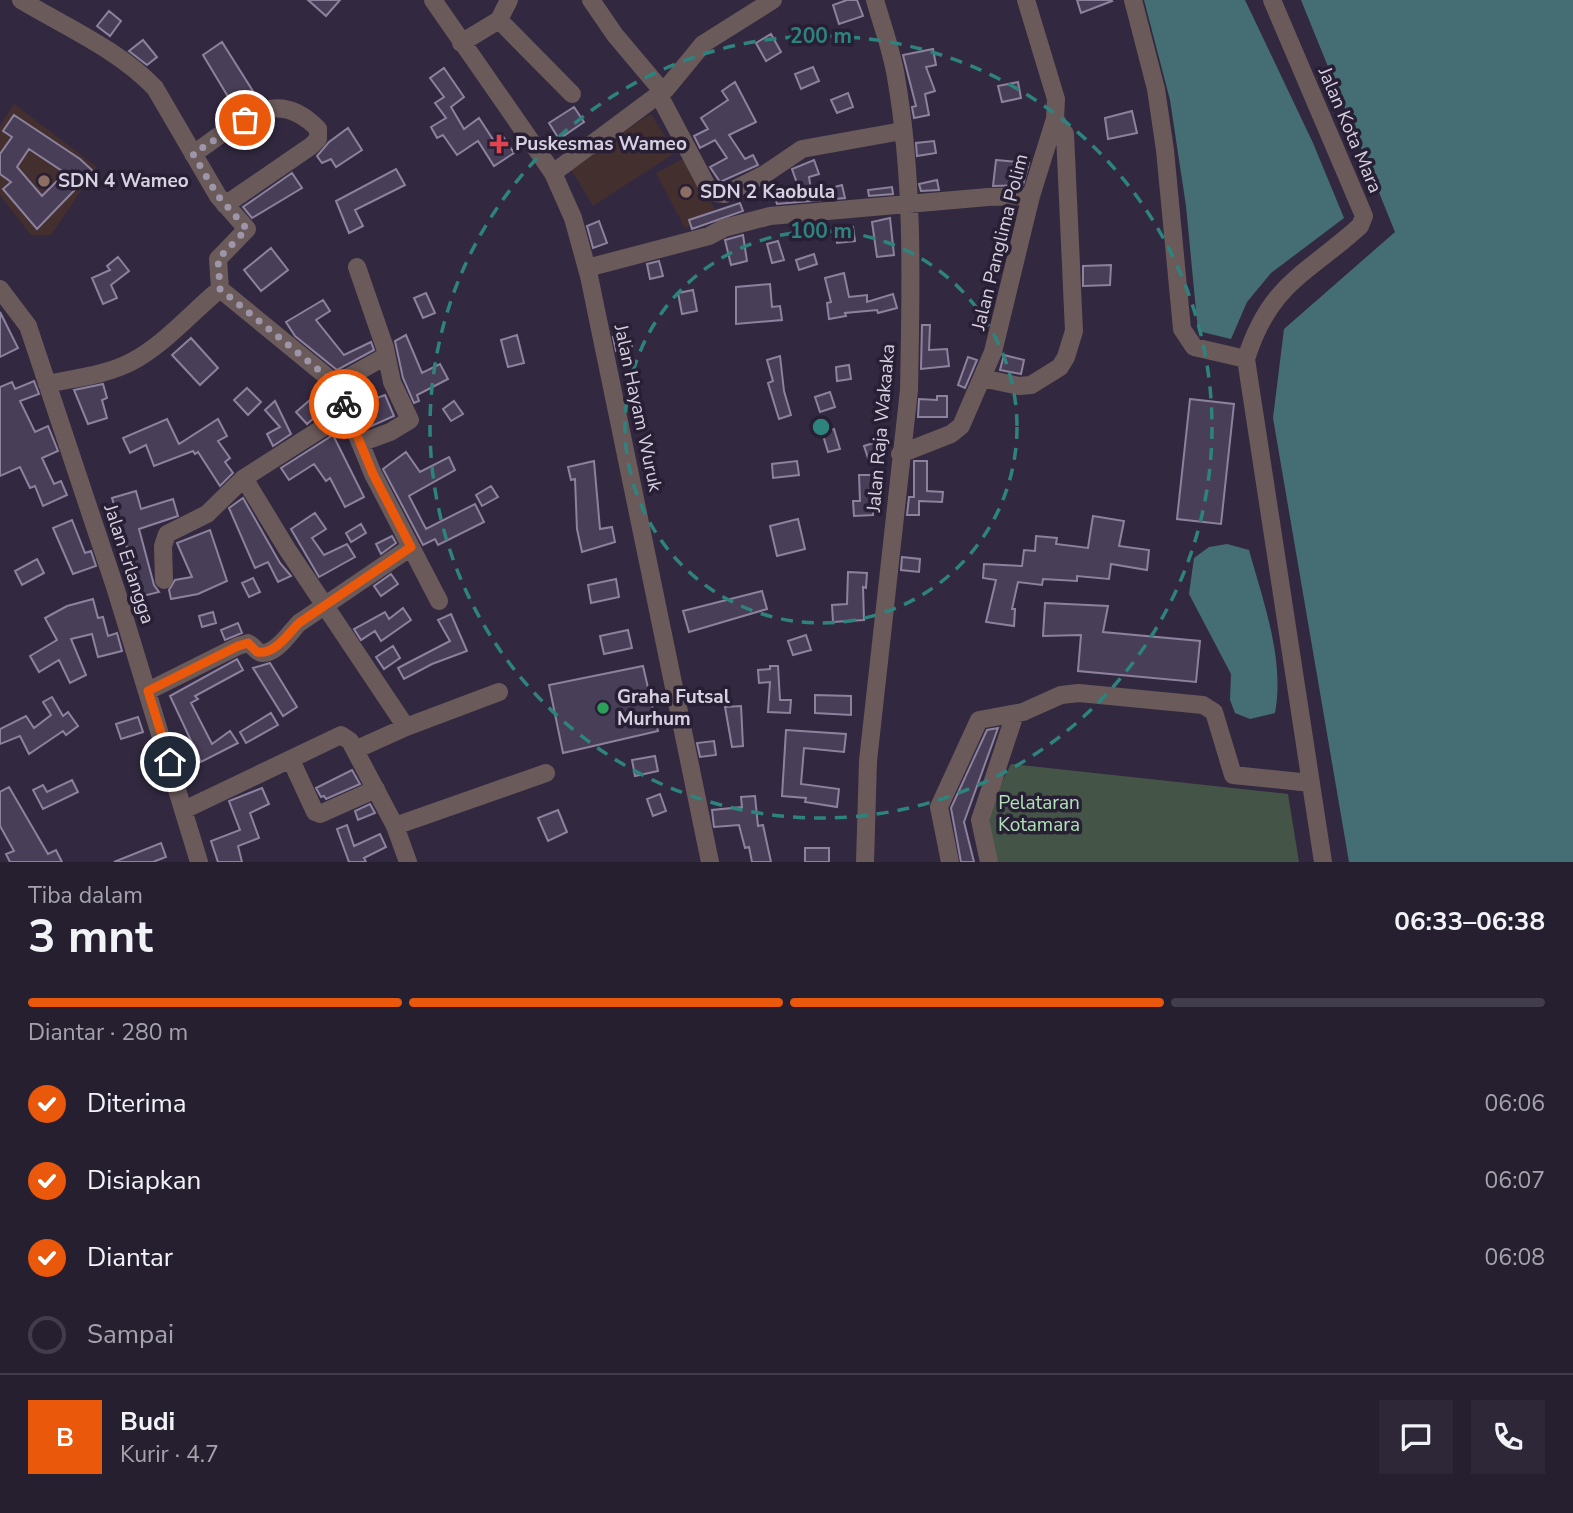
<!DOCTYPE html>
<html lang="id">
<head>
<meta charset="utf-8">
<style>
  body { margin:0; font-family:"Nunito Sans",sans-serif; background:#2e2738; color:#f1f3f6; height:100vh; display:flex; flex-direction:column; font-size:26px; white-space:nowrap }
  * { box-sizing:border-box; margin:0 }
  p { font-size:23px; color:#a4a2ab }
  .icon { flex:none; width:38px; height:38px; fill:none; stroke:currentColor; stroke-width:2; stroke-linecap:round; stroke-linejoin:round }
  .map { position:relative; height:862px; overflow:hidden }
  .details { display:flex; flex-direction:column; background:#261f30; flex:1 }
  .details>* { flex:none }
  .pin { position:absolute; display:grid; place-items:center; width:60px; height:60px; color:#fff; margin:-30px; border:4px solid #fff; border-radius:50%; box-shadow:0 2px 7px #0007 }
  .courier { position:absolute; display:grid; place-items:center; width:70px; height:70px; margin:-35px; border:5px solid #ea580c; border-radius:50%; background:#fff; color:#222; box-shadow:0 2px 9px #0007 }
  .headline em { font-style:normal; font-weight:700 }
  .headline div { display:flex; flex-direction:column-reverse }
  .headline { display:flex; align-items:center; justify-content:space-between; height:119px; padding:0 28px }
  h1 { font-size:46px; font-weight:700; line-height:52px }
  .bar { display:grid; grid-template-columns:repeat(4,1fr); gap:10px 7px; align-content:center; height:84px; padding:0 28px }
  .bar i { height:9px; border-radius:5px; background:#423d4c }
  .bar .selected { background:#ea580c }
  .bar p { grid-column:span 4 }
  .line { display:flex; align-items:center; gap:18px; padding:0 28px; border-top:2px solid #423d4c }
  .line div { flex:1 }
  .round { display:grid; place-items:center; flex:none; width:74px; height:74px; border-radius:0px; background:#2e2738 }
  ol { padding:0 28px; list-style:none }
  li { display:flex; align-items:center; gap:21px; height:77px }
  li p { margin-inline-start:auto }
  li .icon { padding:7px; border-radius:50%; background:#ea580c; color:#fff; stroke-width:4 }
  li:last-child { color:#a4a2ab }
  li i { width:38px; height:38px; border:4px solid #423d4c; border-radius:50% }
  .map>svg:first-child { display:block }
  .education { fill:#442f2f }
  .green { fill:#445446 }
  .water { fill:#446e74 }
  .building { fill:#483e57; stroke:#8d829e; stroke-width:2; fill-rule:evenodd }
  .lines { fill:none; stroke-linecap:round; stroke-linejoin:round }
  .minor { stroke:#6b5a5a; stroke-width:18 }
  .done { stroke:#9d96a8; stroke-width:7; stroke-dasharray:0 12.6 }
  .route { stroke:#ea580c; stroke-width:9 }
  .ring { fill:none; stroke:#2d847f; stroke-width:3.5; stroke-dasharray:12 9 }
  .health-dot { fill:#e0444e; stroke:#281f35; stroke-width:2.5 }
  .education-dot { fill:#8d6e63; stroke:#281f35; stroke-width:2.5 }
  .leisure-dot { fill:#2e9e5b; stroke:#281f35; stroke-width:2.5 }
  .labels { text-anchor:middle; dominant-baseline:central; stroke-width:7; stroke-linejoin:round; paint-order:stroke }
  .street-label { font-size:19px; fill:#d6d1e0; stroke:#281f35 }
  .poi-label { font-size:19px; font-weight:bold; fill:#d6d1e0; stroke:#281f35; text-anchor:start }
  .park-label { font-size:19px; fill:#b0e2b7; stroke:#281f35 }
  .centre { fill:#2d847f; stroke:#281f35; stroke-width:3.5 }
  .ring-label { font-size:21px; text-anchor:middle; font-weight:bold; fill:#2d847f; stroke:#281f35; stroke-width:7; stroke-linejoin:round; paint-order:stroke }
</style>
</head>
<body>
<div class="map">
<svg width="1573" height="862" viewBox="0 0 1573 862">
  <rect width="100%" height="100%" fill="#322940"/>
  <!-- education -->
  <path class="education" d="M14,104L97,167L51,235H31L0,195V126Z
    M651,114L675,153L593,206L569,166Z
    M688,156L716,212L685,228L656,173Z"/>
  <!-- green -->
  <path class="green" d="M1011,764L1288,794L1299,862H996L987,811Z"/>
  <!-- water -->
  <path class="water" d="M1144,0H1245L1313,143L1344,218L1271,273L1247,302L1231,339L1198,331L1186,206L1170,100Z
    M1301,0H1573V862H1349L1273,418L1284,329L1395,232Z
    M1227,544L1249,550C1263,601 1285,660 1275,713L1250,719L1235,713L1230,700L1231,674L1189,594L1194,558L1209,547Z"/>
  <!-- building -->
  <path class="building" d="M308,0H340L326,16Z
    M847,0H857L863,16L839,24L833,5Z
    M1077,0H1111L1112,1L1081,13Z
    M109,11L121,21L110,36L97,26Z
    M771,34L781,52L766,61L756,43Z
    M143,40L157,57L147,65L129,51Z
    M222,42L258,99L236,110L203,55Z
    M933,49L936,65L926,67L935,91L925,94L929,115L914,118L912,107L916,106L903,55Z
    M813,67L819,81L801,89L795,74Z
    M444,68L464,97L451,107L464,129L479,118L494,141L502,135L514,153L494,166L478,141L457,155L443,135L437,138L431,127L446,118L435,103L444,97L430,78Z
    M735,82L756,122L729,135L745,159L753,155L758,165L720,182L710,167L727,158L715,140L700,148L694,136L708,129L701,118L728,100L722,91Z
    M1018,82L1021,98L1002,102L998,86Z
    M848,93L853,107L837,113L831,100Z
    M574,107L584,122L559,139L549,123Z
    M1132,111L1137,133L1108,139L1105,118Z
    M14,115L80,159L93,171L37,229L3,189L11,182L0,174V154L12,137L3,131ZM29,149L65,173L42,196L17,167Z
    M348,128L362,150L336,167L331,159L322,163L317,156L329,142Z
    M934,141L936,153L917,156L916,143Z
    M814,160L819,174L809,177L812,197L832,193L831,188L842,185L845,198L777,204L775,198L800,192L792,169Z
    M996,160L1029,163L1023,185L993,186Z
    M396,169L405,185L355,210L363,226L349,233L336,201Z
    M292,173L302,188L252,218L243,207Z
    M937,180L939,190L921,191L919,184Z
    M892,187L893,194L869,196L868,190Z
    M740,203L743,211L692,229L689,220Z
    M890,218L894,255L877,257L872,222Z
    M599,221L607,243L593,248L587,226Z
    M853,227L855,241L837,243L835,229Z
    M743,235L747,261L731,265L725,240Z
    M778,241L784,260L772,263L767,244Z
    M271,248L288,270L261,291L244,270Z
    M814,254L817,264L799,270L796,260Z
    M118,257L129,271L111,285L117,298L103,304L92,278L110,270L107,266Z
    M659,261L663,276L650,279L647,264Z
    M1111,265L1110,285L1083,286V266Z
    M844,273L849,297L867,295V302L893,294L897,308L878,313L877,310L845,313L846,316L829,319L827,303L831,302L825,278Z
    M770,284L772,307L780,306L782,320L736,324V287Z
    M693,290L697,311L682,314L678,293Z
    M426,293L435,313L423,318L414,298Z
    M323,300L330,311L316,320L344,355L371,342L374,350L337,370L295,336L286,322Z
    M0,312L18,348L0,357Z
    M922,325H930L929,350L947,349L949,366L921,369Z
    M627,332L632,346L616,351L613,337Z
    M406,335L422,373L440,364L448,379L417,395L419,401L414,403L403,378L395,341Z
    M517,335L524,363L508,367L501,340Z
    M191,338L218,368L200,385L172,355Z
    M1004,355L1024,360L1021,374L1000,370Z
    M780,356L784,391L791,415L779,419L768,383L773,381L767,360Z
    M968,357L977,360L965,388L958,385Z
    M849,365L851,379L837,381L836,367Z
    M34,381L39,394L20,401L35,432L48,426L58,451L42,458L54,484L61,481L67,495L43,506L35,486L30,488L20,467L0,476V387L12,382L15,389Z
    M103,384L107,398L102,400L107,418L88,424L74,390Z
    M247,388L261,402L248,415L234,400Z
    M830,392L835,407L820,412L815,397Z
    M318,393L329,405L307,424L296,412Z
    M385,395L394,416L367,428L362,418L375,412L371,400Z
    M937,396H947V417H918L919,399L937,400Z
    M1190,399L1234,404L1221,524L1177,519Z
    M275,401L291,434L273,446L267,434L280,427L265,410Z
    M454,401L463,414L451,421L443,409Z
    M167,419L179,444L218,419L227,436L218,441L230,458L225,462L233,473L220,486L198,452L195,454L193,451L154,466L146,445L130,453L123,438Z
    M834,429L840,449L828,452L822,432Z
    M333,435L364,497L345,507L330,478L326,481L314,464L289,480L281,468Z
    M883,440L887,452L868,458L864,446Z
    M406,452L420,472L449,457L455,470L409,496L426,529L475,504L484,522L438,545L435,539L423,545L383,469Z
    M594,461L600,529L612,527L615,542L582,552L577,529L575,479L571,480L568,467Z
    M797,461L799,475L773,478L772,464Z
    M914,461H927V491L943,492L942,502L919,501V515H907L909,497H914Z
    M859,475H872L873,515L854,516L853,501H860Z
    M491,486L498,497L482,506L476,495Z
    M136,491L141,509L173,499L178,516L139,529L154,585L159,592L135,598L133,587L138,585L112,498Z
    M243,498L280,563L291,576L278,582L268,562L255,568L229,508Z
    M315,513L326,529L312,538L324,555L347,544L355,557L319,577L291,529Z
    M1093,516L1124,521L1119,546L1149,550L1147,570L1111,564L1109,579L1077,576V581L1043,579L1042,585L1018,582L1012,609H1015L1014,626L986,622L996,580L983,578L984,564L1022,566L1024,550L1035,551L1036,536L1057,538L1056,544L1088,548Z
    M798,519L805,549L777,556L770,526Z
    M72,520L85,553L91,551L96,566L73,574L53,528Z
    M361,524L366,533L351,542L346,533Z
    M210,530L227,581L198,594L171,599L169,590L175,580L192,577L177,543Z
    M392,536L396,543L381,554L376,544Z
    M902,557L920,559L919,572L901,570Z
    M37,559L44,573L22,585L15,571Z
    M848,572L867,573L866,588L863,587L864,620L833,622L832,605L847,604Z
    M391,574L398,584L381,596L374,586Z
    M253,578L260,592L249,597L242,583Z
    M616,579L619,597L591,603L588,585Z
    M762,591L767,609L689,632L683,611Z
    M93,599L98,618L103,617L108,636L117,633L122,651L98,657L92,634L71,639L86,675L70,683L59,660L39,672L30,656L57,640L45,618L67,606Z
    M1045,603L1108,606L1103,632L1200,641L1196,682L1078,671L1081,635L1043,636Z
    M403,608L411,620L381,641L375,631L361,640L354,629L385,612L389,619Z
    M213,612L216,623L202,627L199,616Z
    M451,614L467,651L432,664L404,679L398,668L450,641L438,620Z
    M238,623L242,633L225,640L221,630Z
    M628,630L632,648L604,654L600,636Z
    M806,635L811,650L793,655L788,641Z
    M393,646L400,658L384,669L376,657Z
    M237,659L243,670L195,696L198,699L191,703L212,744L230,731L238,743L201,762L170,696Z
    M270,663L297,707L283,716L253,668Z
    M643,666L658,731L563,753L549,685Z
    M770,666H778L780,700H791L790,713L768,712L770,682L759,683L758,670L770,669Z
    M815,695L851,696V715L815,713Z
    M52,697L63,716L68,712L78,726L66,735L63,731L29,754L20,736L0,744V729L26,716L34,728L51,715L43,702Z
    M741,706L743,746L732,747L725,707Z
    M271,713L278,725L246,743L240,732Z
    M138,717L143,732L121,739L116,724Z
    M998,728L964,822L974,862H961L951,808L987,730Z
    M786,730L846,734L844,752L804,748L801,784L839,789L837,807L805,802L806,798L782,796Z
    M714,741L716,755L700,757L697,743Z
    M655,756L658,771L635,776L632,760Z
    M352,770L360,784L326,799L324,796L321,797L316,788Z
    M72,780L78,792L43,809L33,790L43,785L47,792Z
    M9,787L48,854L56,850L62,862H10L6,854L14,851L0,826V792Z
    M262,788L269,804L250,813L259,838L238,846L242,862H218L211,841L240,830L229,801Z
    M660,794L666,811L653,816L647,799Z
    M755,796L758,826L763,825L771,862H752L749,847L745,848L739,825L714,827L712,810L742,807L741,797Z
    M370,804L375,813L358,820L355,811Z
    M558,810L567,832L548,841L538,818Z
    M347,825L354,846L380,834L386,847L364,858L366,862H349L337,829Z
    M161,843L166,857L153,862H114Z
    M805,848H829V862H805Z"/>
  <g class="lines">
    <!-- minor -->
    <path class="minor" d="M21,0C66,27 119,50 155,88L218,196L247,229L218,259L220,289C192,312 164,345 131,362C106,375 75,378 47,384
      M433,0L553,173L573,218L589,276L710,862
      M509,0L499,20L572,94
      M591,0L615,35L663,92
      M1133,0L1156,89L1165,150L1182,329L1194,347L1246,359
      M1272,0L1364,216L1360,226C1306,275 1270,283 1246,359L1323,862
      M461,43L499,20
      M659,95L707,186L716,193L725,194L765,174L802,149L902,131
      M193,154C236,126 273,82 318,129V139L311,146L225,205
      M553,173L666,89L703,44L773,0
      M357,267L385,348L392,382L410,420L390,432L360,443
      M587,268L709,236L724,228L770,216L988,197L1031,196
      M0,289L28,326L116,590L199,862
      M220,289L336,384L373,474L439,601
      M982,378L1019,386L1031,385L1060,367L1066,357L1074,331L1065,134L1055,119
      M336,384L386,356
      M900,454L951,434L961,426L993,352L1031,196L1055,119L1056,99L1026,0
      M244,478L287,549L406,727
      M164,580L163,546L167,534L207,514L244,478L346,413
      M148,691L238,646L248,643C253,645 257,653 262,653C277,654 290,632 299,623L411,547
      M355,750L406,727L499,692
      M291,760L315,812L320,814L376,789
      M184,810L341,735L350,741L395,826L408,862
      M395,826L546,773
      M865,862L868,761L909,390C911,286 914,180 896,77C892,51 882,25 875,0
      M950,862L939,807L979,720L1023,712L1061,695L1079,693L1203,705L1214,712L1233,775L1311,783
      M989,862L980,820L1015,714"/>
  </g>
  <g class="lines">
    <!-- done -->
    <path class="done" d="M245,120L193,154L218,196L247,229L218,259L220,289L336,384L344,404"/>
    <!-- route -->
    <path class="route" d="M170,762L148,691L238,646L248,643L257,652C275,655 288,634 299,623L411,547L373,474L344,404"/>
  </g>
  <!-- distance rings -->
  <g class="ring">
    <circle cx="821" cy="427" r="196"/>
    <circle cx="821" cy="427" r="391"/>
  </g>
  <!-- markers -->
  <path class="health-dot" d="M495.5 133.5h7v7h7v7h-7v7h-7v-7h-7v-7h7z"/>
  <g class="education-dot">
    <circle cx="44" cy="181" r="7"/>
    <circle cx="686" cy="192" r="7"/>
  </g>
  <circle class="leisure-dot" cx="603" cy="708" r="7"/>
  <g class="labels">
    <!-- street labels -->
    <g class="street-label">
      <text transform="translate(1350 130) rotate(67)">Jalan Kota Mara</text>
      <text transform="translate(1000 242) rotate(-76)">Jalan Panglima Polim</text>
      <text transform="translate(638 408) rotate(78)">Jalan Hayam Wuruk</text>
      <text transform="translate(881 428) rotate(-85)">Jalan Raja Wakaaka</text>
      <text transform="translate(129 564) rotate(72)">Jalan Erlangga</text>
    </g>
    <!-- poi labels -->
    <g class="poi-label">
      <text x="515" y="144">Puskesmas Wameo</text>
      <text x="58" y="181">SDN 4 Wameo</text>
      <text x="700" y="192">SDN 2 Kaobula</text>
      <text x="617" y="697">Graha Futsal<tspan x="617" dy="22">Murhum</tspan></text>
    </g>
    <!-- park labels -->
    <g class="park-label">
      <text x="1039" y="803">Pelataran<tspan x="1039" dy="22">Kotamara</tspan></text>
    </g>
  </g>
  <circle cx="821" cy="427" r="10" class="centre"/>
  <g class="ring-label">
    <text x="821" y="43">200 m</text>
    <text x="821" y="238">100 m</text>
  </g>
</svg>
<div class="pin" style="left:245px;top:120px;background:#ea580c"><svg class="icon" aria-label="bag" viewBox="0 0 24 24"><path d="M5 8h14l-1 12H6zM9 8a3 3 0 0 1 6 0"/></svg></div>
<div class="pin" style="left:170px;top:762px;background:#1f2937"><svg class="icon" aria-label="home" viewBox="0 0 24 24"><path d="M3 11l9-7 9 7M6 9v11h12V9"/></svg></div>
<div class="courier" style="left:344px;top:404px"><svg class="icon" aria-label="bike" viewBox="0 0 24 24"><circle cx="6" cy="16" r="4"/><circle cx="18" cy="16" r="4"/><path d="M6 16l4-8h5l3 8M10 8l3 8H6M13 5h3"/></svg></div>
</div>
<section class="details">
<div class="headline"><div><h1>3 mnt</h1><p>Tiba dalam</p></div><em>06:33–06:38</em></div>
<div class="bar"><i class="selected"></i><i class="selected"></i><i class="selected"></i><i></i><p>Diantar · 280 m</p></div>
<ol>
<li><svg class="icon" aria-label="check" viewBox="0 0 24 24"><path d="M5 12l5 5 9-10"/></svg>Diterima<p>06:06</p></li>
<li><svg class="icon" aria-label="check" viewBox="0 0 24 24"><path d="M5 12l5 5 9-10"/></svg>Disiapkan<p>06:07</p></li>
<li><svg class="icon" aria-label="check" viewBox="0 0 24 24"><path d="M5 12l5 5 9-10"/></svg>Diantar<p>06:08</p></li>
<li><i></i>Sampai</li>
</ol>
<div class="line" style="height:126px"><b class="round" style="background:#ea580c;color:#fff">B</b><div><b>Budi</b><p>Kurir · 4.7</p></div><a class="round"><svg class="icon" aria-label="chat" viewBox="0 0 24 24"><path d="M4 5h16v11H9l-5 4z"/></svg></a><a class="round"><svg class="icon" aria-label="phone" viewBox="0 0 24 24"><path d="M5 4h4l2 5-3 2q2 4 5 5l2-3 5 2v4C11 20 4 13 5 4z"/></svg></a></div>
</section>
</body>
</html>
